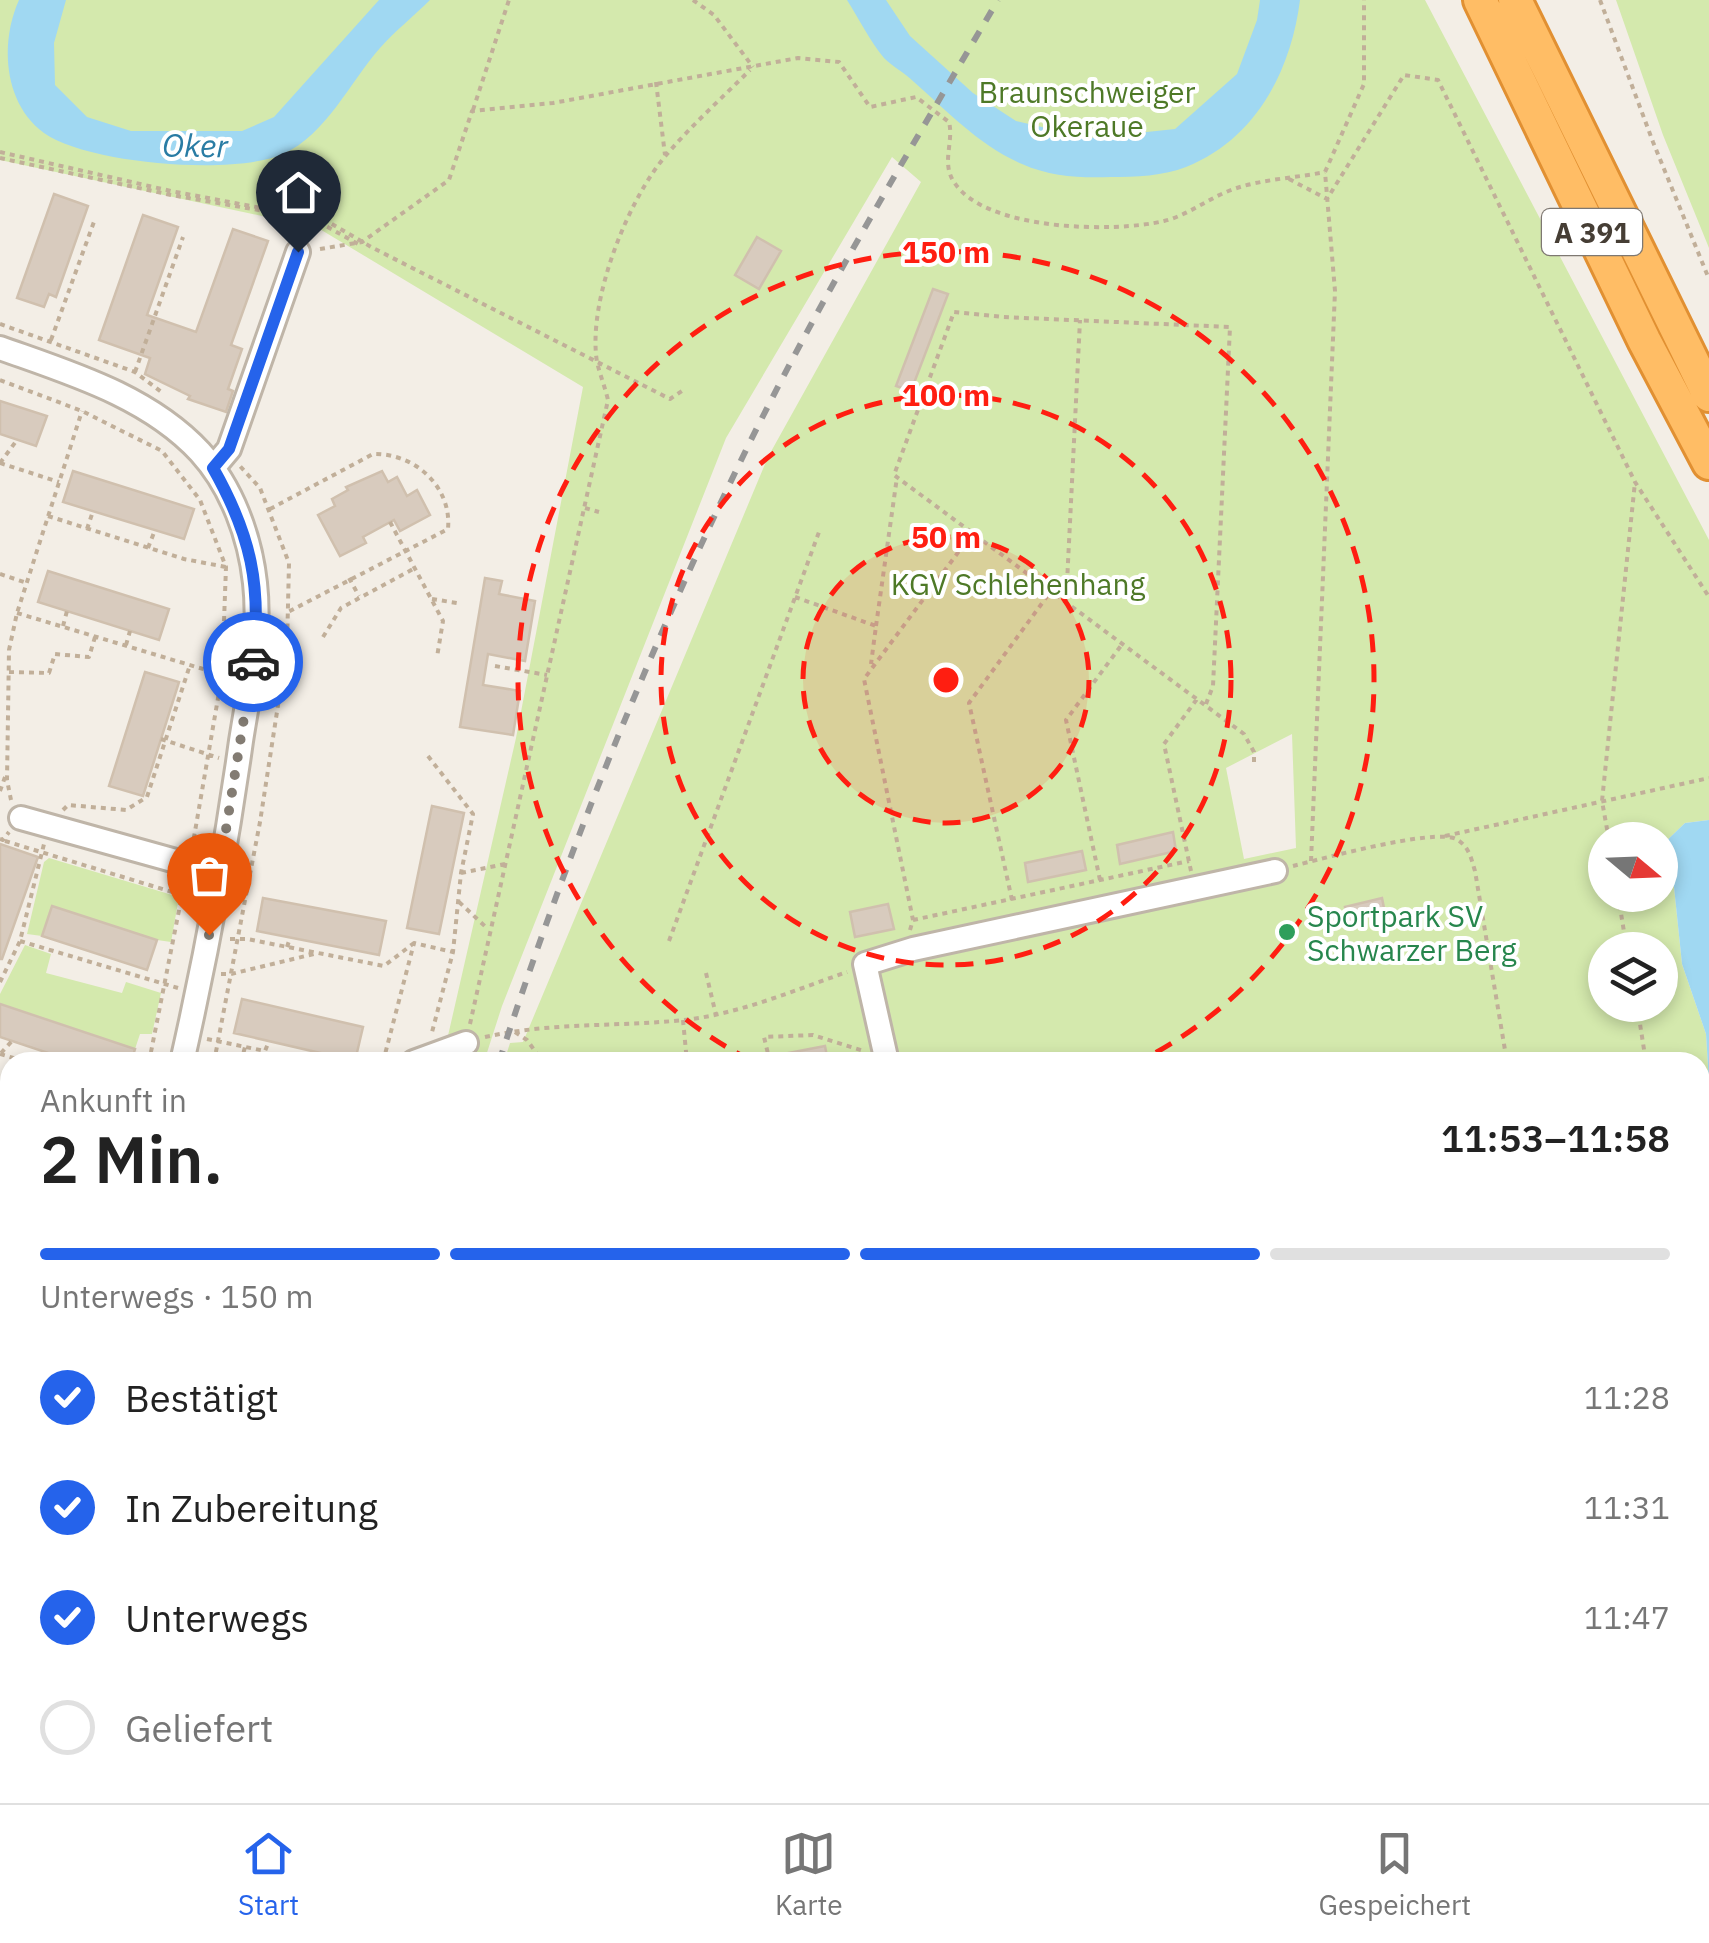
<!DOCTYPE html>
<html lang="de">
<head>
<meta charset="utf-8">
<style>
  body { margin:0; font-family:"IBM Plex Sans",sans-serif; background:#f6f6f6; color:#222; height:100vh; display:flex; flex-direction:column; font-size:38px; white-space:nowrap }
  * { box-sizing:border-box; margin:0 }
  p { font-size:32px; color:#767676 }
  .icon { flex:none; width:55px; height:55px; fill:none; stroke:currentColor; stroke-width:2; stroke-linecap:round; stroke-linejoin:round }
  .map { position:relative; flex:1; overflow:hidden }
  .panel { position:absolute; left:0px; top:1052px; width:1710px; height:752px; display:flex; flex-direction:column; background:#fff; border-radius:30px 30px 0 0; box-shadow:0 5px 15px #0003 }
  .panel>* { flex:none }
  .needle { width:65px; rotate:109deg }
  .buttons { position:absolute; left:1588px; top:822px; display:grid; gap:20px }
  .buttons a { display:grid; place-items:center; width:90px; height:90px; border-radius:50%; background:#fff; box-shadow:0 5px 15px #0003; font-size:50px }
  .pin { position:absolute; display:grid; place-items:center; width:85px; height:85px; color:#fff; margin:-102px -42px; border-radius:50% 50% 50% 0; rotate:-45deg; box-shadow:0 0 10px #0007 }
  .pin .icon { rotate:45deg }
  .courier { position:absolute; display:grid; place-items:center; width:100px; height:100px; margin:-50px; border:8px solid #2563eb; border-radius:50%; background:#fff; color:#222; box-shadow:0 2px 12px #0007 }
  .headline em { font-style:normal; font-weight:600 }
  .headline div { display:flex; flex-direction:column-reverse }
  .headline { display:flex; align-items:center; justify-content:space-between; height:170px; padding:0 40px }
  h1 { font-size:65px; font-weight:600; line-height:75px }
  .bar { display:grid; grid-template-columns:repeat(4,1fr); gap:15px 10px; align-content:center; height:120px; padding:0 40px }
  .bar i { height:12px; border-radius:8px; background:#e0e0e0 }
  .bar .current { background:#2563eb }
  .bar p { grid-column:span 4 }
  ol { padding:0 40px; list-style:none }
  li { display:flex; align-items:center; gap:30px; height:110px }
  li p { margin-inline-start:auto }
  li .icon { padding:10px; border-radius:50%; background:#2563eb; color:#fff; stroke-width:4 }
  li:last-child { color:#767676 }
  li i { width:55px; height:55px; border:5px solid #e0e0e0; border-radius:50% }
  .tab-bar { display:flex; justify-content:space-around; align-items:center; height:140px; border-top:2px solid #e0e0e0; background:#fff; font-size:28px; color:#767676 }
  .tab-bar a { display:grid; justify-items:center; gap:5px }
  .tab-bar .current { color:#2563eb }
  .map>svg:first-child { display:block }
  .green { fill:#d4e9ad; fill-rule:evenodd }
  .water { fill:#a0d8f2 }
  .building { fill:#d8cbbe; stroke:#d0c0ae; stroke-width:2.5 }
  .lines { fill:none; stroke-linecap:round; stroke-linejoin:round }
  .minor-casing { stroke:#bfb5a8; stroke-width:28 }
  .highway-casing { stroke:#e19032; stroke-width:38 }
  .path { stroke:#c1af99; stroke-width:4; stroke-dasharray:5 5; stroke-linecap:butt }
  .minor { stroke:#fff; stroke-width:22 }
  .highway { stroke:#ffbd65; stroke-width:32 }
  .rail { stroke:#969696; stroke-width:6; stroke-dasharray:12 12; stroke-linecap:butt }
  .done { stroke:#837c73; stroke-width:10; stroke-dasharray:0 18 }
  .route { stroke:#2563eb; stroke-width:12 }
  .ring { fill:none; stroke:#ff1e11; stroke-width:5; stroke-dasharray:18 12 }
  .leisure-dot { fill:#2e9e5b; stroke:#fff; stroke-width:4 }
  .labels { text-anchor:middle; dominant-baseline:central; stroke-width:8; stroke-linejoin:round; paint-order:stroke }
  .shield { fill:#fff; stroke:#7e7872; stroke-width:2.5 }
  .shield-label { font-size:28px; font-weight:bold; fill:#463e35 }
  .park-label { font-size:30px; fill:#4e7927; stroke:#fff }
  .leisure-label { font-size:30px; fill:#27864d; stroke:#fff; text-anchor:start }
  .water-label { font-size:32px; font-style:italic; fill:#297ca4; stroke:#fff }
  .centre { fill:#ff1e11; stroke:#fff; stroke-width:5 }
  .ring-label { font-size:30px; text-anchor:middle; font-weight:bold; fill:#ff1e11; stroke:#fff; stroke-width:8; stroke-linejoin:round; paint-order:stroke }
</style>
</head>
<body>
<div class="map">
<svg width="1709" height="1803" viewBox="0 0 1709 1803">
  <rect width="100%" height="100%" fill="#f3eee6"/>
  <!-- green -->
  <path class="green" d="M0,0H1425L1709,540V820L1685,823L1660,847V840H1605V895H1660V859L1674,887L1682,964L1706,1034L1709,1082V1803H337L339,1795H1700V1062H504L510,1043L523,1042L768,457L921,182L892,157L726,438L502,1006L484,1062H442L516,738L583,387L318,228L0,160ZM1292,734L1296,848L1244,859L1226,768ZM1605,950H1660V1005H1605Z
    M1616,0H1709V248L1663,135Z
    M49,858L179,897L171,942L157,940L52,906L42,936L27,934L44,862Z
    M25,945L51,954L46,973L122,993L126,982L161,993L152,1034H140L135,1049L0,1004V994Z"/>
  <!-- water -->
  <path class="water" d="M19,0H66L54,43L55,85L87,117L131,131H242L274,117L379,0H430C414,16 395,31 380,48C350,82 326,135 283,154C234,176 88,164 44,133C3,103 0,42 19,0Z
    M847,0H886L910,36L973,93L1016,121L1090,138L1175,129L1237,74L1257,20L1260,0H1300C1291,71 1256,139 1186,167C1164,176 1135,177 1111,177C1081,178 1051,177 1022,164C980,146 948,112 914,82C905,73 893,67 884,58C870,41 859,19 847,0Z
    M1709,820V1082L1706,1034L1682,964L1674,887L1660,859V847L1685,823Z"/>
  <!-- building -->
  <path class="building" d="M54,194L88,206L56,297L49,294L44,307L17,298Z
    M143,215L178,227L147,315L196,332L233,229L268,241L231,345L242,349L228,389L233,391L226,412L188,399L190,396L145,374L150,358L99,340Z
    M757,237L781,251L759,289L735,275Z
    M933,289L948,294L911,391L896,386Z
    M0,401L47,416L36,446L0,434Z
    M73,471L194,509L184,539L63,502Z
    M382,471L388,482L397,477L407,496L417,490L430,515L400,531L394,520L363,537L366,543L340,556L318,515L335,506L332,499L348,490L346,487Z
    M48,571L169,609L159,640L38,602Z
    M485,578L502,581L499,594L535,601L525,661L488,654L483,685L520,691L513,735L460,727Z
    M145,672L179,682L143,796L109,786Z
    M432,806L464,813L439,934L407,928Z
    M1173,832L1176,851L1120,864L1117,845Z
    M0,844L38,857L2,959H0Z
    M1082,851L1086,870L1028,882L1025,863Z
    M263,898L386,921L379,955L257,931Z
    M1382,898L1385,913L1348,921L1345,907Z
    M888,904L894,929L855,937L850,912Z
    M52,906L157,940L147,970L42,936Z
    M242,999L363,1027L355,1061L234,1033Z
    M0,1004L135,1049L131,1062H75L0,1037Z
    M825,1046L828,1062H779L778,1055Z"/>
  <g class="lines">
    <defs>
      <path id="minor" d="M0,348C70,373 148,396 200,452C232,487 250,537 255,583C261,636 249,690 241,741C226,849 206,956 182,1062
        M213,468L229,449L298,252
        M21,818L219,873
        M414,1062L466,1043
        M887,1062L865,964L913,949L1275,871
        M0,1312L10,1315
        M0,1708L10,1712
        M1700,1757L1709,1751
        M0,1760L10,1728
        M0,1775L10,1778
        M1090,1795L1107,1803
        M1436,1803V1795
        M1629,1803L1641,1795"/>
      <path id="highway" d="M1480,0L1644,340L1709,463
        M1515,0L1709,395"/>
    </defs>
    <!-- minor casing -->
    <use href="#minor" class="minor-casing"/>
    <!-- highway casing -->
    <use href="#highway" class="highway-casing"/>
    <!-- path -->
    <path class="path" d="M693,0L714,15L753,67
      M1600,0L1653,142L1709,279
      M656,82L665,155
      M473,110L509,0
      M0,152L171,191L325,220L373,248L670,399L682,391
      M0,158L171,195L270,212
      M1289,179L1327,199L1404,75L1438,80L1635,482L1709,597
      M267,208L300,228V235
      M279,214L324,225L358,244
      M320,249L362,242L449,180L472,111L553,103L798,58L839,62L870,107L916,97L949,122C954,142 941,163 954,182C985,231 1114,233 1164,221C1189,215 1210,197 1234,189C1262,179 1296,178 1325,172
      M0,324L135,372L164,394
      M51,340L95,219
      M135,372L183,237
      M0,380L82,411L162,451L200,500L226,567L222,675L193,843
      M0,463L59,482
      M0,463L17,440
      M585,508L599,512
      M270,509L373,454C415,453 452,487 448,529L288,612
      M48,516L184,559L226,567
      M390,522L443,621L437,657
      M87,529L93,511
      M148,548L155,530
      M0,574L27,583
      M349,578L359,596
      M795,597L876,626L871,664
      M432,599L457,603
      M1066,603L1080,320
      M17,613L233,678
      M63,626L67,611
      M876,626L897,477
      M323,637L341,608L415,568
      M126,645L130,631
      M495,666L547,675
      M9,672L49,673L55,654L89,657L95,637
      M1206,704L1213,686L1230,327L1003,317L954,312L894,475L1244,734L1254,752V765
      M161,739L219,758
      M428,756L473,814L461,873L453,952L431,1036
      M0,791L5,777
      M11,800L7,780L9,650L17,613L82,411
      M63,810L68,805L126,810L147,797L190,665
      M1445,836L1709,778
      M0,839L3,840L9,832
      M1609,840L1602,801L1635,482
      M5,841L182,895
      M1311,861L1335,291L1325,172L1364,84V0
      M1293,866C1321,859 1434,828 1456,839C1469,846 1471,858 1475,871L1507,1062
      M1191,871L1164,744L1197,699
      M461,873L505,864
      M1100,880L1066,720L1123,643
      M1618,895L1627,950
      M1012,900L969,703L1051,591
      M459,902L488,929
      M913,920L1189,861
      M910,930L913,920L864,679L971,535
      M230,939H247L384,966L414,943
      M20,941L178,988
      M669,941L819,532
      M287,947L290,938
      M706,973L716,1015
      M221,974H231L314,954
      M0,982L20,941L44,844
      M1637,1005L1646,1062
      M683,1020L687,1062
      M470,1024L608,400C605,387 600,375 597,362C587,302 628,198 668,153C693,124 723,97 750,70
      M515,1032L527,1040L543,1062
      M485,1037C552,1022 617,1027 684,1020C739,1014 795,990 847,972
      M207,1039L265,1051L269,1041
      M1,1053L12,1041
      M0,1054L27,1062
      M53,1062L58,1057
      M149,1062L184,885
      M214,1062L260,822L287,647L289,563L260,488L239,465
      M241,1062L245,1047
      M326,1062L327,1055
      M383,1062L414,943L453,952
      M770,1062L764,1037L813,1035L864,1051
      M1700,1140L1709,1137
      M0,1172L10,1175
      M0,1342L10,1345
      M0,1600L10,1603
      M0,1616L10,1610
      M0,1662L10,1631
      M71,1795L100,1803
      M627,1795L628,1803
      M779,1795L780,1803
      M1031,1795L1035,1803
      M110,1803L113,1795
      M242,1803L244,1795
      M280,1803L282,1795
      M352,1803L354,1795
      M479,1803L482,1795
      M889,1803L927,1795"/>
    <!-- minor -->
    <use href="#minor" class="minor"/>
    <!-- highway -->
    <use href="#highway" class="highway"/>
    <!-- rail -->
    <path class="rail" d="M499,1062C568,850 651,644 749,444C824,292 912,146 998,0
      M323,1803L325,1795"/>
  </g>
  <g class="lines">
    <!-- done -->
    <path class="done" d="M209,935L253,662"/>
    <!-- route -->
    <path class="route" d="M253,662C262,586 251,535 213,468L229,449L298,252"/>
  </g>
  <!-- distance rings -->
  <circle cx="946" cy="680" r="143" fill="#ff1e11" fill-opacity=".12"/>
  <g class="ring">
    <circle cx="946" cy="680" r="143"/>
    <circle cx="946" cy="680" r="285"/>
    <path d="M752 1061A428 428 0 1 1 1140 1061"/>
  </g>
  <!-- markers -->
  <circle class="leisure-dot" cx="1287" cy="932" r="10"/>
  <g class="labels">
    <!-- shield labels -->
    <rect class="shield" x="1542" y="209" width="100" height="46" rx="8"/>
    <g class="shield-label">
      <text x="1592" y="232">A 391</text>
    </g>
    <!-- park labels -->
    <g class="park-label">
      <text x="1087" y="91">Braunschweiger<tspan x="1087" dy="34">Okeraue</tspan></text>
      <text x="1018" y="583">KGV Schlehenhang</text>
    </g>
    <!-- leisure labels -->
    <g class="leisure-label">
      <text x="1307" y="915">Sportpark SV<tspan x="1307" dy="34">Schwarzer Berg</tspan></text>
    </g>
    <!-- water labels -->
    <g class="water-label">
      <text transform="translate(195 145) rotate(1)">Oker</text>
    </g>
  </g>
  <circle cx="946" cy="680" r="15" class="centre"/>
  <g class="ring-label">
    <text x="946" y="263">150 m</text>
    <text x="946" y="406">100 m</text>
    <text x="946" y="548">50 m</text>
  </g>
</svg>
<div class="buttons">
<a><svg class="needle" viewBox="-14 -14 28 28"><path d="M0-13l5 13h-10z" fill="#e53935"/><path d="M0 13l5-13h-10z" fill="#767676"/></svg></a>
<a><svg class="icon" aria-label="layers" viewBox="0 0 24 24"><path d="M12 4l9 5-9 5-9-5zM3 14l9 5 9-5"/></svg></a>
</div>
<div class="pin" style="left:209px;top:935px;background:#ea580c"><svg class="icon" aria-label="bag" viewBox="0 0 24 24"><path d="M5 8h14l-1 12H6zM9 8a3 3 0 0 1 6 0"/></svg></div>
<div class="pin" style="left:298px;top:252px;background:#1f2937"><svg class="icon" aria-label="home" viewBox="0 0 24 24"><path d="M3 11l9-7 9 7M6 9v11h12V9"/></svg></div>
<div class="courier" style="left:253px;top:662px"><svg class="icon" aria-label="car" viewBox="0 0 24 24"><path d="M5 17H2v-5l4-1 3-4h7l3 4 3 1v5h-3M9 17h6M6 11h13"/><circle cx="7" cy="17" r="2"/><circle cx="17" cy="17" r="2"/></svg></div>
<section class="panel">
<div class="headline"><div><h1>2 Min.</h1><p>Ankunft in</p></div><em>11:53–11:58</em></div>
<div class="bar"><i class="current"></i><i class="current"></i><i class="current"></i><i></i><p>Unterwegs · 150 m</p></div>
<ol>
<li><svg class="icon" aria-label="check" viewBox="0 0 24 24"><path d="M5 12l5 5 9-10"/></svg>Bestätigt<p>11:28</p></li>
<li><svg class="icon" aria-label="check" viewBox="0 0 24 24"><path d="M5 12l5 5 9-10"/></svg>In Zubereitung<p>11:31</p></li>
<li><svg class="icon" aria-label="check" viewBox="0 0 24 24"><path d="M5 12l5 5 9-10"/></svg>Unterwegs<p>11:47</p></li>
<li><i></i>Geliefert</li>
</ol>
</section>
</div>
<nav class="tab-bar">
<a class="current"><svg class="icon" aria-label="home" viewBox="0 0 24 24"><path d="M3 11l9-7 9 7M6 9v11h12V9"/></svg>Start</a>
<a><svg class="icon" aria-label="map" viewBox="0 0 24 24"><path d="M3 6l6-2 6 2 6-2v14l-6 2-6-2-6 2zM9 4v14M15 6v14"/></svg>Karte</a>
<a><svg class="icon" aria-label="saved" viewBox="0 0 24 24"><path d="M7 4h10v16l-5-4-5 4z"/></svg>Gespeichert</a>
</nav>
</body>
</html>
